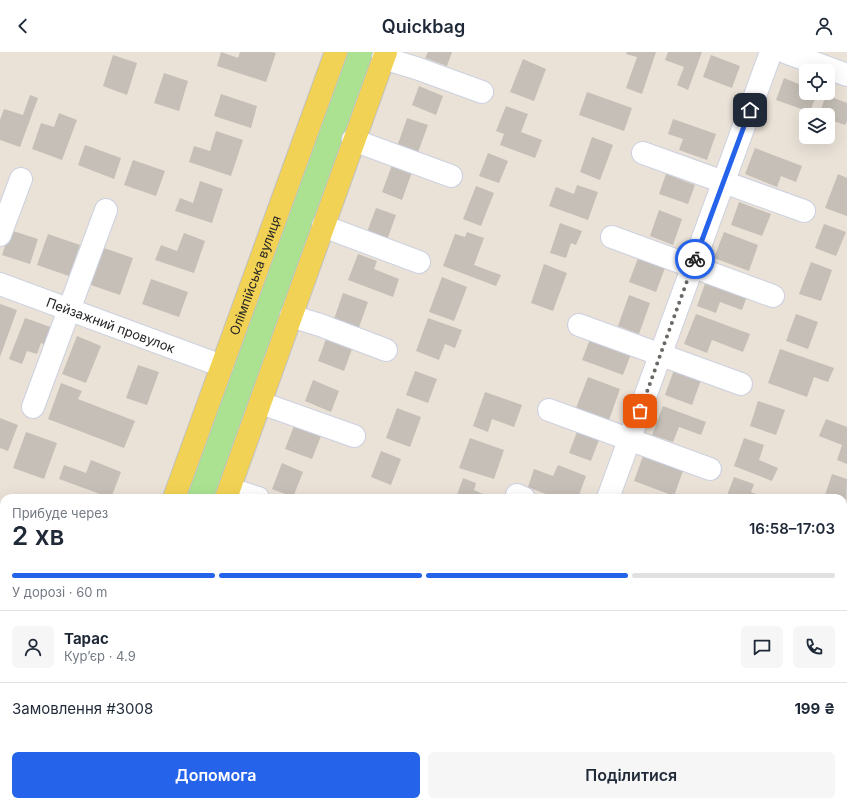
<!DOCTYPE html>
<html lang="uk">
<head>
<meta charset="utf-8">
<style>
  body { margin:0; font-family:Inter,sans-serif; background:#f6f6f7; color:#1f2937; height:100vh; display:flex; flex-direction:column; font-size:15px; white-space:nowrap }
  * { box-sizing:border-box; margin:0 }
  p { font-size:13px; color:#747a83 }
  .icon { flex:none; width:22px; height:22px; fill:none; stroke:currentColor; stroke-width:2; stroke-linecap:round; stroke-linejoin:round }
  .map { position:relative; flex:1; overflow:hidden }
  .sheet { position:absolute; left:0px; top:442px; width:847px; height:312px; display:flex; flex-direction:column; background:#fff; border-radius:12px 12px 0 0; box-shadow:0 4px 16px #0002 }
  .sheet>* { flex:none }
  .controls { position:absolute; left:799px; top:12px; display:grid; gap:8px }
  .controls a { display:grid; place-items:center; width:36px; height:36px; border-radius:6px; background:#fff; box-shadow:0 4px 16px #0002; font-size:20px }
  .pin { position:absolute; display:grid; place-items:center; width:34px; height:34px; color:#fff; margin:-17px; border-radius:8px; box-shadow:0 2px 6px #0006 }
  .courier { position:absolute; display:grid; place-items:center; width:40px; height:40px; margin:-20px; border:3px solid #2563eb; border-radius:50%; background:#fff; color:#222; box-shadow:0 1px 5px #0007 }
  .headline em { font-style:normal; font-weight:600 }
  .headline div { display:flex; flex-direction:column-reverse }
  .headline { display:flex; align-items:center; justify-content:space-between; height:68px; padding:0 12px }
  h1 { font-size:26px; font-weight:600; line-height:30px }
  .bar { display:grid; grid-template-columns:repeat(4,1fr); gap:6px 4px; align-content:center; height:48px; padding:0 12px }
  .bar i { height:5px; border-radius:3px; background:#e0e1e3 }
  .bar .selected { background:#2563eb }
  .bar p { grid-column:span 4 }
  .line { display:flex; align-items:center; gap:10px; padding:0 12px; border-top:1px solid #e0e1e3 }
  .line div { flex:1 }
  .round { display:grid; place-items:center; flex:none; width:42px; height:42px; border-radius:6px; background:#f6f6f7 }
  .button { display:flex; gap:8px; margin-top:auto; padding:8px 12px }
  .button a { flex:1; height:46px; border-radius:6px; background:#2563eb; color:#fff; font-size:16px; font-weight:600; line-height:46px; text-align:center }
  .button a+a { background:#f6f6f7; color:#1f2937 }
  header { display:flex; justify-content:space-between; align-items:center; height:52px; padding:0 12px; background:#fff; font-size:18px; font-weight:600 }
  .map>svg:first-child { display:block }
  .green { fill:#aae291 }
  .building { fill:#c5bfb7 }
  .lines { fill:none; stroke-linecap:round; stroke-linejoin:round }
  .minor-casing { stroke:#ccd0e0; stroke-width:24 }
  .major-casing { stroke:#c2c2c2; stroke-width:24 }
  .minor { stroke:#fff; stroke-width:22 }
  .major { stroke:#f2d254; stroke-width:22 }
  .done { stroke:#6b6864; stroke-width:4; stroke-dasharray:0 7.2 }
  .route { stroke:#2563eb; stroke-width:5 }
  .labels { text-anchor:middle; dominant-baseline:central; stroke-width:3; stroke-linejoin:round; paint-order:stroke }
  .street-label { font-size:13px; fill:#262626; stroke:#fff }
</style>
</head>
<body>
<header><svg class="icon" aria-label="back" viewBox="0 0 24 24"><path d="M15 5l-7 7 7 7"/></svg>Quickbag<svg class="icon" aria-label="person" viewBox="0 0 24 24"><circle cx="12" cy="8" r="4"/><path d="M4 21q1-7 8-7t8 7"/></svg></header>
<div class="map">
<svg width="847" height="754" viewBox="0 0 847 754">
  <rect width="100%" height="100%" fill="#eae2d7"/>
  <!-- green -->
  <path class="green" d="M338,0H387L227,446H175Z"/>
  <!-- building -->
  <path class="building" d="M221,0L238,6L240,0H271L276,1L266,30L217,14Z
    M428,0H452L447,14L425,6Z
    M627,0H656L642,42L626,36L637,5L626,2Z
    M668,0H702L688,38L677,33L684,15L665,8Z
    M113,3L137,11L127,43L103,34Z
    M711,3L740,14L732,36L703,25Z
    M523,7L546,17L534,49L510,40Z
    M164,21L188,29L179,59L154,51Z
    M784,26L806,35V41H817L810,60L776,48Z
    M419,34L443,44L436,63L412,53Z
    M587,40L632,56L624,79L579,63Z
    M221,42L257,54L251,76L214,64Z
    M30,43L38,46L20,95L0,88V68L4,57L23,63Z
    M826,43L847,51V69L845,73L828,67V63H819Z
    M506,54L528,62L521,80L542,88L535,106L500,93L504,82L496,79Z
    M59,61L77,68L62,108L32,97L41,71L54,75Z
    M407,66L428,73L417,103L397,95Z
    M673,67L716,82L707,108L679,98L683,87L668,82Z
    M216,79L243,88L231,124L189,110L194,94L210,99Z
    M592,85L613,93L600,128L580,120Z
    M85,93L121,106L114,127L78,113Z
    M755,96L802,114L796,130L781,124L777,135L745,122Z
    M488,101L508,109L499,131L479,124Z
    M133,108L165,119L156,144L124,133Z
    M392,113L412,120L402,148L382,140Z
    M666,122L695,133L688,152L659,142Z
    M838,122L847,126V164L825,156Z
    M200,129L223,137L212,171L175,159L180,146L193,151Z
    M577,133L598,140L588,168L549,154L556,135L574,142Z
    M476,134L494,141L481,174L463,167Z
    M739,150L771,162L762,184L731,173Z
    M376,156L396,163L387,188L367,180Z
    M659,158L682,167L673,193L650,184Z
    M560,171L582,179L576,193L571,191L566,206L550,201Z
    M824,172L846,180L836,204L815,196Z
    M10,178L38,187L30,212L2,203Z
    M467,180L484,186L474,213L501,223L496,234L443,214L455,182L465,185Z
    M724,180L758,193L749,219L714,206Z
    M184,181L205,189L194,221L155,208L161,193L177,199Z
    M48,182L80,193L69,224L37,213Z
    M101,195L133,206L120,243L88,232Z
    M358,202L377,209L374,217L399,227L393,245L348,228Z
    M638,206L665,216L656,240L629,230Z
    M811,210L832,218L821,249L799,242Z
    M544,212L567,221L553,259L531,251Z
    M442,225L467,235L454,269L429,260Z
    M151,227L188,240L179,265L142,252Z
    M706,229L747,244L742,258L720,250L716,261L697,254Z
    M343,241L368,250L358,278L333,270Z
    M629,243L650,251L639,282L618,274Z
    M0,252L17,258L0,305Z
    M696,262L750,282L743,300L712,288L707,301L684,292Z
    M796,262L818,270L808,297L786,289Z
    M25,266L56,277L50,295L41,291L37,302L27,299L22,312L9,307Z
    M428,266L462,278L455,296L445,292L439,308L416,299Z
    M77,284L101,294L86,331L62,322Z
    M326,287L352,297L344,319L318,309Z
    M590,287L631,302L623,323L582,308Z
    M780,297L834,316L828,330L814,325L807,345L768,331Z
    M138,313L159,320L147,353L126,346Z
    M674,318L701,328L692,353L665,343Z
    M415,319L437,327L428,351L406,343Z
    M588,325L620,337L609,368L576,356Z
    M313,328L339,339L331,360L305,349Z
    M61,331L82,339L78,347L135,369L124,396L48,367Z
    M485,340L522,353L514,375L492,367L488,380L473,374Z
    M758,349L785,358L776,383L750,374Z
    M663,354L706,370L701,383L679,375L673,390L652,383Z
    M397,356L421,365L410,395L386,386Z
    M0,366L18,373L8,399L0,396Z
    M826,367L847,375V412L837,408L842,393L819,384Z
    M294,374L321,384L312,407L285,397Z
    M578,377L600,385L591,409L569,401Z
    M26,380L57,391L44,427L13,416Z
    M470,386L504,398L494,427L459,416Z
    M744,386L764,393L759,408L778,416L772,429L734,414Z
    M381,399L401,407L391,433L371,425Z
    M643,404L683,419L674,444L634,429Z
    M91,408L121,420L111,446L59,427L64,413L86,421Z
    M282,411L303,420L293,445L272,437Z
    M558,413L586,424L578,446H556L528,435L534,417L553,424Z
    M832,422L847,427L846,454L843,453V446H824Z
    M734,425L754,432L751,440L763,445L762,446H726Z
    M463,426L476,431L474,438L485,443L484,446H456Z
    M0,484L4,485V511L0,510Z
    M843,610L847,611V646L843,645L844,632Z
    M843,675L847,677V707L843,706Z
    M0,680L4,682V711L0,709Z
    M159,750H188L198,754H157Z
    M236,750H243L254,754H235Z
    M498,750H529L527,754H509Z
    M555,750L560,752L561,750H585L583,754H547Z
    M759,750H788L787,754H770Z
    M807,750H837L836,754H806Z"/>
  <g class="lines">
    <defs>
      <g id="minor">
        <path d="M785,0L847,23"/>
        <path d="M383,6L416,16L482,40"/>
        <path d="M353,88L451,124"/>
        <path d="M643,101L804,159"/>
        <path d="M323,174L419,210"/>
        <path d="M0,183L21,127"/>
        <path d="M612,185L773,244"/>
        <path id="s1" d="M0,232L222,314"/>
        <path d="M291,264L320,273L386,298"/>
        <path d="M579,273L741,332"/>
        <path d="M261,351L354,384"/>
        <path d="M33,355L106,158"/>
        <path d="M549,358L710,417"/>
        <path d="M230,437L258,446"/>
        <path d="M517,443L524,446"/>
        <path d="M608,446L771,0"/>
        <path d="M843,565L847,566"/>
        <path d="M0,653L4,654"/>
        <path d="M843,664L847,665"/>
        <path d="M673,750L684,754"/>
        <path d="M329,754L330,750"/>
        <path d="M444,754L445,750"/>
        <path d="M543,754L544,750"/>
        <path d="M641,754L642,750"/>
      </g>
      <g id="major">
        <path id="s2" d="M174,446L336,0"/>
        <path d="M226,446L386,0"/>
        <path d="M63,754L64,750"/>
        <path d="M112,754L113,750"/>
      </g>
    </defs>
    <!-- minor casing -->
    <use href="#minor" class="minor-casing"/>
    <!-- major casing -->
    <use href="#major" class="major-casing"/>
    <!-- minor -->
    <use href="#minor" class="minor"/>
    <!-- major -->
    <use href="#major" class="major"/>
  </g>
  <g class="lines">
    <!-- done -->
    <path class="done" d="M640,359L695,207"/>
    <!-- route -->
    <path class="route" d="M695,207L750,58"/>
  </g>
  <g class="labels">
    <!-- street labels -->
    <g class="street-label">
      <text stroke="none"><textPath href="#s2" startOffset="237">Олімпійська вулиця</textPath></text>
      <text stroke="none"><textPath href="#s1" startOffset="118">Пейзажний провулок</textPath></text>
    </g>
  </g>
</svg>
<div class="controls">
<a><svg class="icon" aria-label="locate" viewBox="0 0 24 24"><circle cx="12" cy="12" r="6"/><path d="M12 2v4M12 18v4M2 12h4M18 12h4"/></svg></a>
<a><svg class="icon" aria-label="layers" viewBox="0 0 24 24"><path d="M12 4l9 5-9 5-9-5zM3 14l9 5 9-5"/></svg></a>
</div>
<div class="pin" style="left:640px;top:359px;background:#ea580c"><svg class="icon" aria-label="bag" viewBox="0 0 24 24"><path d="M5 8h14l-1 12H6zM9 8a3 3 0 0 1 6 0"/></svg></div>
<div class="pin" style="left:750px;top:58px;background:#1f2937"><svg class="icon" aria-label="home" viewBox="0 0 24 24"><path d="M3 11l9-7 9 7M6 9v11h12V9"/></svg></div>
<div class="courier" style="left:695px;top:207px"><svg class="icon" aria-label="bike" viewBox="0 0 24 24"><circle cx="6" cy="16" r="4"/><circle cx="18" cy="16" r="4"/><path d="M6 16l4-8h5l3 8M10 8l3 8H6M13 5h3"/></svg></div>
<section class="sheet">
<div class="headline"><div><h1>2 хв</h1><p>Прибуде через</p></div><em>16:58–17:03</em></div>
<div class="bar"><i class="selected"></i><i class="selected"></i><i class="selected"></i><i></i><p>У дорозі · 60 m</p></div>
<div class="line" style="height:72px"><a class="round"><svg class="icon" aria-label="person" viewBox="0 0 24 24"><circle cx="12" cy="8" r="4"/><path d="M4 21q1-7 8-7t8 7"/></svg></a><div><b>Тарас</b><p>Кур’єр · 4.9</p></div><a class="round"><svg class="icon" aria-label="chat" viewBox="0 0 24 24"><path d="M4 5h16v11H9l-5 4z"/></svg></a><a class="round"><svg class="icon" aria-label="phone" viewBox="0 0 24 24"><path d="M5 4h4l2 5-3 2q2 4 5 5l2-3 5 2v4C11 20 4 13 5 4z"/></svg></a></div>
<div class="line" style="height:52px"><div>Замовлення #3008</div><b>199 ₴</b></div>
<div class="button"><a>Допомога</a><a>Поділитися</a></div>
</section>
</div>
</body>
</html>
